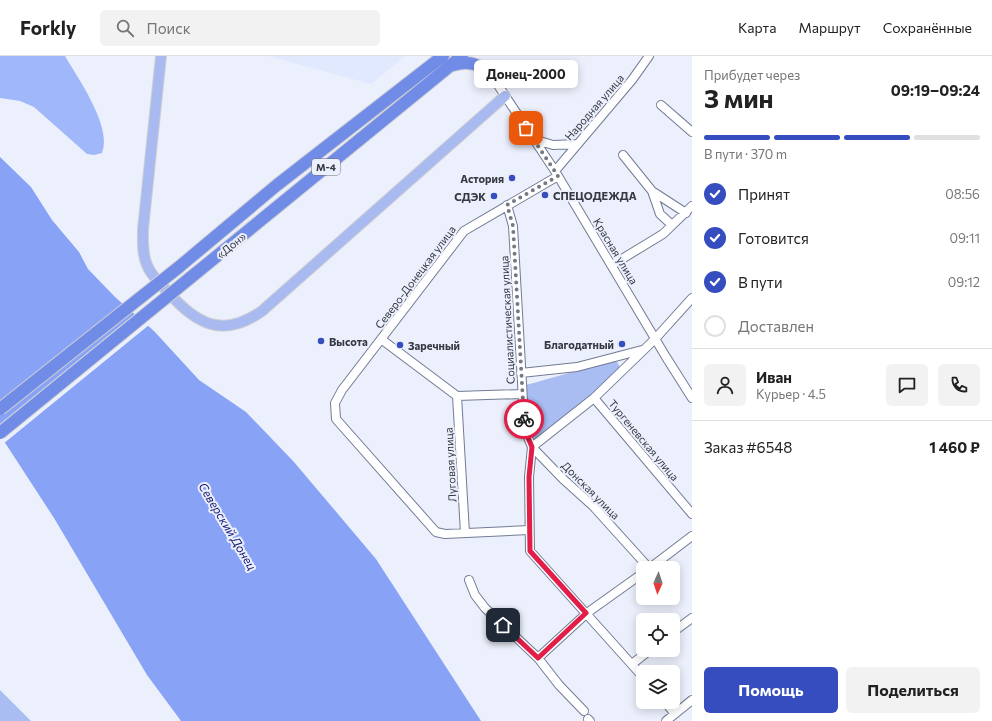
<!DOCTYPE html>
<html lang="ru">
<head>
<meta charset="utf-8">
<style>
  body { margin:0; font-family:Commissioner,sans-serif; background:#f2f2f2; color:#222; height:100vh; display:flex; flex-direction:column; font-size:15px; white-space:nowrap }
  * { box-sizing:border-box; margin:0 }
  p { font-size:13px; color:#767676 }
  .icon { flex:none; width:22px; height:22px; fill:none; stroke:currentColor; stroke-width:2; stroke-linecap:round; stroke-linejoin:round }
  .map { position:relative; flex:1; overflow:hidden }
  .drawer { display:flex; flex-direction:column; background:#fff; width:300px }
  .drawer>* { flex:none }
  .needle { width:26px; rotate:183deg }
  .buttons { position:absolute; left:636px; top:505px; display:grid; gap:8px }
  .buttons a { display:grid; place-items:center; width:44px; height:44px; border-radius:6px; background:#fff; box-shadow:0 2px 10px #0003; font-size:20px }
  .pin { position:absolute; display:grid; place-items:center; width:34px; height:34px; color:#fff; margin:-17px; border-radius:8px; box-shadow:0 2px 6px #0006 }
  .courier { position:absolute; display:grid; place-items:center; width:40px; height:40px; margin:-20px; border:3px solid #e11d48; border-radius:50%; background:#fff; color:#222; box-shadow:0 1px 5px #0007 }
  .bubble { position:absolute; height:28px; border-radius:6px; background:#fff; box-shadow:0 2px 10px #0003; font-size:13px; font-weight:700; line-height:28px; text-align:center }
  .overview em { font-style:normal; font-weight:700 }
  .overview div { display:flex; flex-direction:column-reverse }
  .overview { display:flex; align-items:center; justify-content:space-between; height:68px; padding:0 12px }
  h1 { font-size:26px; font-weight:700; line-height:30px }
  .bar { display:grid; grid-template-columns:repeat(4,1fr); gap:6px 4px; align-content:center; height:48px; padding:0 12px }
  .bar i { height:5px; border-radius:3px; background:#e0e0e0 }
  .bar .current { background:#354dbf }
  .bar p { grid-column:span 4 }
  .line { display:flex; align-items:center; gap:10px; padding:0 12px; border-top:1px solid #e0e0e0 }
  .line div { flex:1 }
  .round { display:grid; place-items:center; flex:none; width:42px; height:42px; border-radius:6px; background:#f2f2f2 }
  ol { padding:0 12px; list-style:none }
  li { display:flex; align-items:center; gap:12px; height:44px }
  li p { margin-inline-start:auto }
  li .icon { padding:4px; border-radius:50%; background:#354dbf; color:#fff; stroke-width:4 }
  li:last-child { color:#767676 }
  li i { width:22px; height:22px; border:2px solid #e0e0e0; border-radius:50% }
  .action { display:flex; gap:8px; margin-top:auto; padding:8px 12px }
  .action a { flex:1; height:46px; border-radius:6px; background:#354dbf; color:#fff; font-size:16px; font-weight:700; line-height:46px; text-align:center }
  .action a+a { background:#f2f2f2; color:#222 }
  header { display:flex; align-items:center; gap:24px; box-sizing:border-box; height:56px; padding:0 20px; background:#fff; border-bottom:1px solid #e0e0e0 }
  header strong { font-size:19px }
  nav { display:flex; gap:22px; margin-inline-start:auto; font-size:14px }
  .search { width:280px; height:36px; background:#f2f2f2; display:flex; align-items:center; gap:10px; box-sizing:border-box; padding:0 14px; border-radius:6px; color:#767676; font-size:15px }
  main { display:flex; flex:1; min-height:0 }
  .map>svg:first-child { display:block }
  .built { fill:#e1e9ff }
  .green { fill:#a9bdf3 }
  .forest { fill:#a0b8fa }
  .water { fill:#88a3f5 }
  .pier { fill:#ecf0fc }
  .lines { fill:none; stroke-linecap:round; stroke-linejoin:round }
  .minor-casing { stroke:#717b94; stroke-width:10 }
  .major-casing { stroke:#cfcfd2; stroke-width:12 }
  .highway-casing { stroke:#cfcfd2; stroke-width:14 }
  .minor { stroke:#fff; stroke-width:8 }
  .major { stroke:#a9baf1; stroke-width:10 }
  .highway { stroke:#708ce7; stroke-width:12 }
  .highway-bridge-casing { stroke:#cfcfd2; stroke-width:14; stroke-linecap:butt }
  .highway-bridge { stroke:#708ce7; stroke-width:12 }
  .done { stroke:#757984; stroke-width:4; stroke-dasharray:0 7.2 }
  .route { stroke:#e11d48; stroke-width:5 }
  .poi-dot { fill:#354dbf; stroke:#ecf0fc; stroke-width:1.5 }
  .labels { text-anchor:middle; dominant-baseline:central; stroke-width:4; stroke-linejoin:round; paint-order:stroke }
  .shield { fill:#ecf0fc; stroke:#6c707b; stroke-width:1 }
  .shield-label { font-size:10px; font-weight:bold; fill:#353944 }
  .street-label { font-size:11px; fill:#353944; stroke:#ecf0fc }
  .poi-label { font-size:11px; font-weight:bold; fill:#353944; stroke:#ecf0fc; text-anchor:end }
  .water-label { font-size:12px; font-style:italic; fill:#121875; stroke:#ecf0fc }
</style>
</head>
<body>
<header>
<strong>Forkly</strong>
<div class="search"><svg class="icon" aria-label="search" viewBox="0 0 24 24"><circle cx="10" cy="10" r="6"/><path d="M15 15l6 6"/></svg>Поиск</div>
<nav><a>Карта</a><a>Маршрут</a><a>Сохранённые</a></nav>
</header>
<main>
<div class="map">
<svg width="692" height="665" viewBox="0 0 692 665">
  <rect width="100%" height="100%" fill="#ecf0fc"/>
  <!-- built -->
  <path class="built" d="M268,0H405L371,28Z"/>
  <!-- green -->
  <path class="green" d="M612,305L617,306L619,309V314L589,342L535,383L531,379L524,334L526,329Z
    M0,634L31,665H0Z"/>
  <!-- forest -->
  <path class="forest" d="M0,0H65C78,22 113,72 102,97L94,99L87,98L34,51L20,45L0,42Z"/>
  <!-- water -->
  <path class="water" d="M0,101L31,131L52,164L79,196L88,213L115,241L154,275L199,324L246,356L294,406L376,503L481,665H181L147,619L54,462L0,379Z"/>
  <!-- pier -->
  <path class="pier" d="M136,257L149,269L3,388L0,383V368Z"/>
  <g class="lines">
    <defs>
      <path id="minor" d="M492,20L555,115L666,301L692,342
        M661,49L692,76
        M533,83L553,89L577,88
        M623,99L652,135L686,157
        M555,115L632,24L649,0
        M652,135L660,158L672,169
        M507,149L513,170L524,362L526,377L532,391L529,421L530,495L643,621
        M612,209L663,178L692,150
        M381,283L457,340L522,338
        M521,317L577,311L642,294
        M457,340L465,477
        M594,342L692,458
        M529,474L445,478L436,476L336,363L335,347L342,334L464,175L558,120
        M649,512L593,450L563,423L532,391L594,342L655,283L692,242
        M650,512L692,480
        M469,524L475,539L485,552L538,602L559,629L584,655
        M673,576L692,562
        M538,602L587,557L643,517
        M632,608L650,594
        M665,646L675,658
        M588,663L590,665
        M666,665L692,644"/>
      <path id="major" d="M161,0L143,173C143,185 142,198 147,209C151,220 160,227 168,236C196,268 223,283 262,255L505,40"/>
      <path id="highway" d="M453,9C469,4 480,8 492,20
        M179,211L277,129L443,0
        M190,222L462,0"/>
    </defs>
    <!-- minor casing -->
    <use href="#minor" class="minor-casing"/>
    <!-- major casing -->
    <use href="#major" class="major-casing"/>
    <!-- highway casing -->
    <use href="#highway" class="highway-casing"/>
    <!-- minor -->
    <use href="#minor" class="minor"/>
    <!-- major -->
    <use href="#major" class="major"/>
    <!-- highway -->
    <use href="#highway" class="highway"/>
    <defs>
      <path id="highway-bridge" d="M0,353L179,211
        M0,377L190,222"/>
    </defs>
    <!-- highway-bridge casing -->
    <use href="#highway-bridge" class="highway-bridge-casing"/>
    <!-- highway-bridge -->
    <use href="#highway-bridge" class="highway-bridge"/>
  </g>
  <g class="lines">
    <!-- done -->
    <path class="done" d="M524,363L513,170L507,149L558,120L526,72"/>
    <!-- route -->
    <path class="route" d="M503,569L538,602L586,557L530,495L529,421L532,391L526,377L524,363"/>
  </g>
  <!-- markers -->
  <g class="poi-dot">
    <circle cx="512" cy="122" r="4"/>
    <circle cx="545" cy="139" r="4"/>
    <circle cx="494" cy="140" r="4"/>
    <circle cx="321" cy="285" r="4"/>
    <circle cx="622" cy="288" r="4"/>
    <circle cx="400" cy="289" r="4"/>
  </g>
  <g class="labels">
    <!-- shield labels -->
    <rect class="shield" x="312" y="103" width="28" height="16" rx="3"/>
    <g class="shield-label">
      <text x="326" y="111">М-4</text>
    </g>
    <!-- street labels -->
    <g class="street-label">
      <text transform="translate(594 51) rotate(-49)">Народная улица</text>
      <text transform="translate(231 189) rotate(-39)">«Дон»</text>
      <text transform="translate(616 195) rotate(59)">Красная улица</text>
      <text transform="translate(415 221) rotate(-53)">Северо-Донецкая улица</text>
      <text transform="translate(507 264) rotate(-93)">Социалистическая улица</text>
      <text transform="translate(644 384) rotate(50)">Тургеневская улица</text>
      <text transform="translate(450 409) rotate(-93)">Луговая улица</text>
      <text transform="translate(591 434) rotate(45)">Донская улица</text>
    </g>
    <!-- poi labels -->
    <g class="poi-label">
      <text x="504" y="122">Астория</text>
      <text x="553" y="139" text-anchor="start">СПЕЦОДЕЖДА</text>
      <text x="486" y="140">СДЭК</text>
      <text x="329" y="285" text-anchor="start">Высота</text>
      <text x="614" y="288">Благодатный</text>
      <text x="408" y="289" text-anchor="start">Заречный</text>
    </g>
    <!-- water labels -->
    <g class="water-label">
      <text transform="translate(228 470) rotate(59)">Северский Донец</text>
    </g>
  </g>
</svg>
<div class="buttons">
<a><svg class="needle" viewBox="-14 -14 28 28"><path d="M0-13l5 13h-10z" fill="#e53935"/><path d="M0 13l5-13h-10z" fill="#767676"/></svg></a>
<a><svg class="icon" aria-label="locate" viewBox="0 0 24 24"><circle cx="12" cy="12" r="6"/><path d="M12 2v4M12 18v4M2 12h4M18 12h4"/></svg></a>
<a><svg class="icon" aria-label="layers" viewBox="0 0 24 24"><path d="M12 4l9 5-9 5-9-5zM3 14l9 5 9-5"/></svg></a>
</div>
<div class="pin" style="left:526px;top:72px;background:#ea580c"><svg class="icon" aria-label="bag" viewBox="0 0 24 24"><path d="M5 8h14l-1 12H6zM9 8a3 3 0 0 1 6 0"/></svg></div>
<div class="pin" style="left:503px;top:569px;background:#1f2937"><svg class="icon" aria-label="home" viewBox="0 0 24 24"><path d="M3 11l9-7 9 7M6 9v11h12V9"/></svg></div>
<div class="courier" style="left:524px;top:363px"><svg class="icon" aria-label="bike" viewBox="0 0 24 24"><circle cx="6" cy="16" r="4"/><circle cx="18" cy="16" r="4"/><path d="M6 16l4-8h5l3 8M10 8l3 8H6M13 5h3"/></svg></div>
<div class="bubble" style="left:474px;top:4px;width:104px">Донец-2000</div>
</div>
<section class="drawer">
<div class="overview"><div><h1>3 мин</h1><p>Прибудет через</p></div><em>09:19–09:24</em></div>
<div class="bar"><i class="current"></i><i class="current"></i><i class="current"></i><i></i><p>В пути · 370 m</p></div>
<ol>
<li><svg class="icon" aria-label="check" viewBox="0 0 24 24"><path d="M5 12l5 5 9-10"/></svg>Принят<p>08:56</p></li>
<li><svg class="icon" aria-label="check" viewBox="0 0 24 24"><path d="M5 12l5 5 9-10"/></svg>Готовится<p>09:11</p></li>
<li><svg class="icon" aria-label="check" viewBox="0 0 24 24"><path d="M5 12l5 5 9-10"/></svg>В пути<p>09:12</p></li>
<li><i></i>Доставлен</li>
</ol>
<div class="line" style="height:72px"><a class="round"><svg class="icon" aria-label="person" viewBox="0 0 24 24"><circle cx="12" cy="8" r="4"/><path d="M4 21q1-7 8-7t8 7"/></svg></a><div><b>Иван</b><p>Курьер · 4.5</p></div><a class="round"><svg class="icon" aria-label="chat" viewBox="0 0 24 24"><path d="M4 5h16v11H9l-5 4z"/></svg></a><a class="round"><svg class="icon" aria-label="phone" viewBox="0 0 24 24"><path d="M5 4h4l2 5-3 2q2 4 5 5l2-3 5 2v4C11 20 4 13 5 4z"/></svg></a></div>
<div class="line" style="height:52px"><div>Заказ #6548</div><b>1 460 ₽</b></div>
<div class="action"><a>Помощь</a><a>Поделиться</a></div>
</section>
</main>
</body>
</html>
